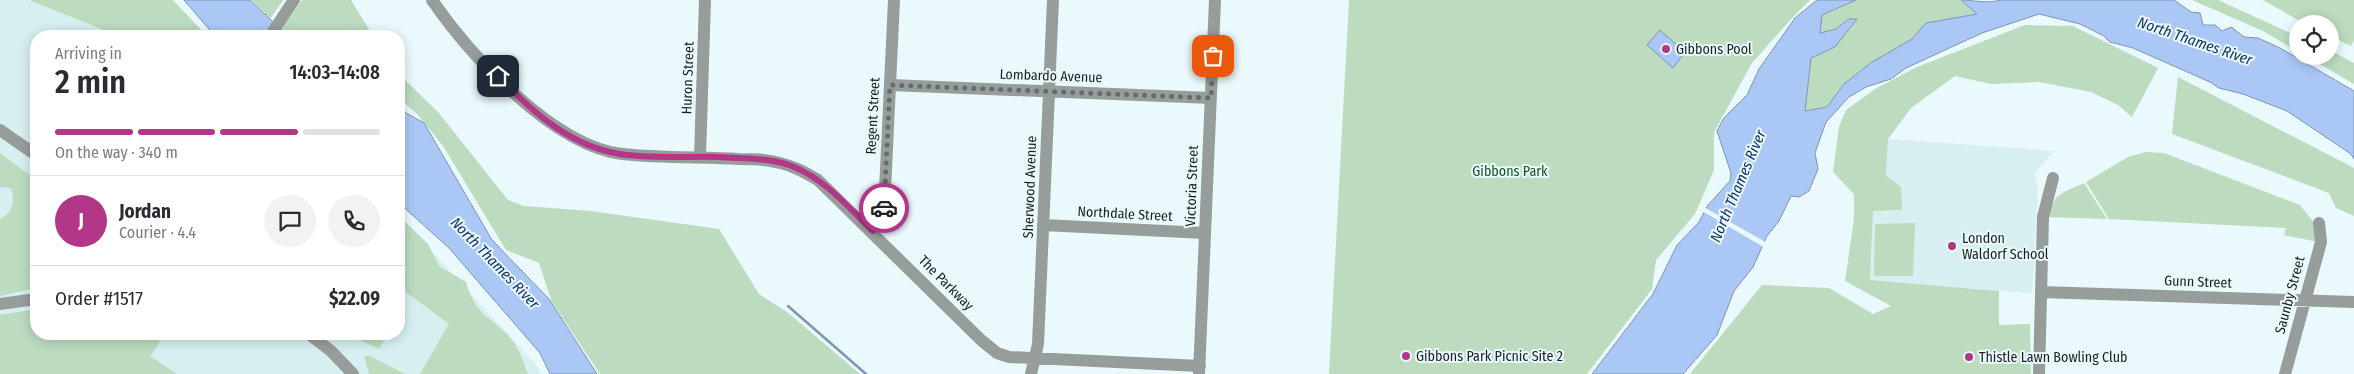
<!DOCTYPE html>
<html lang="en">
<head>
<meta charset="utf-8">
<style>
  body { margin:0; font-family:"Fira Sans Condensed",sans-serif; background:#f2f2f3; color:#2b2b33; height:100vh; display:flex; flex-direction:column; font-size:19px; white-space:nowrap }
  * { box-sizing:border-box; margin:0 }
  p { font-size:16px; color:#7c7c81 }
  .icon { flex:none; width:28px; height:28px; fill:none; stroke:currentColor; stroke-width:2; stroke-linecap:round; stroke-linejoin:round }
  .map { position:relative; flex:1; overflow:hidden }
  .sheet { position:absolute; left:30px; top:30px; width:375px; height:310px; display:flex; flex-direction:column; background:#fff; border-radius:20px; box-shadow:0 2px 12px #0003 }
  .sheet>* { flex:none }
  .buttons { position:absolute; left:2289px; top:15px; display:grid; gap:10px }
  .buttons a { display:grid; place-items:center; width:50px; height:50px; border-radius:50%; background:#fff; box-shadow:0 2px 12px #0003; font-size:25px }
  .pin { position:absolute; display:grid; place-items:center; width:42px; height:42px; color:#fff; margin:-21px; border-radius:10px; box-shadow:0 2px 8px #0006 }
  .courier { position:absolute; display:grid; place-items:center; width:50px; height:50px; margin:-25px; border:4px solid #b23789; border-radius:50%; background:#fff; color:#222; box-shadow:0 1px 6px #0007 }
  .overview em { font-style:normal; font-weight:600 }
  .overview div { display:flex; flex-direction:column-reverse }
  .overview { display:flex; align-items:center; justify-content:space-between; height:85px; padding:0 25px }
  h1 { font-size:32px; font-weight:600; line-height:38px }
  .bar { display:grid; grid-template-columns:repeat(4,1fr); gap:8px 5px; align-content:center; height:60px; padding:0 25px }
  .bar i { height:6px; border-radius:4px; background:#e1e1e2 }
  .bar .current { background:#b23789 }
  .bar p { grid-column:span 4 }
  .line { display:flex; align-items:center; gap:12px; padding:0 25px; border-top:1px solid #e1e1e2 }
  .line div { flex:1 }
  .round { display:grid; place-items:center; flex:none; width:52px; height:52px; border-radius:26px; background:#f2f2f3 }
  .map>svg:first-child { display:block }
  .built { fill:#d7eff1 }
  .green { fill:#bcdbbf }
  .water { fill:#aac7f6; stroke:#7f95b6 }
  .pier { fill:#eaf9fb }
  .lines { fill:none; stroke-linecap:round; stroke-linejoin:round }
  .stream { stroke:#7f95b6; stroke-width:2.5 }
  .minor { stroke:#979d9b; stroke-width:12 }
  .done { stroke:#636d6d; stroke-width:5; stroke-dasharray:0 9 }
  .route { stroke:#b23789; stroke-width:6 }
  .poi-dot { fill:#b23789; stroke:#eaf9fb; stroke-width:2 }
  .labels { text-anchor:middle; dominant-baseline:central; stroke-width:4; stroke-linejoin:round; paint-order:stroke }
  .poi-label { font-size:14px; fill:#1b2121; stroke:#eaf9fb; text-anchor:start }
  .street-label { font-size:14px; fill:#1b2121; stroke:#eaf9fb }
  .park-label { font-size:14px; fill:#135422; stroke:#eaf9fb }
  .water-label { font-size:15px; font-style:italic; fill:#11346a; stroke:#eaf9fb }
</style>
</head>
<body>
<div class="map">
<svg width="2354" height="374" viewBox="0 0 2354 374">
  <rect width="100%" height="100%" fill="#eaf9fb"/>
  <!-- built -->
  <path class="built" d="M0,0H166L201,36H36V334H399V216L537,366L541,374H0Z
    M1888,139L2054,151L2035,172L2038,189L2032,293L1870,281L1873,211L1902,210L1886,176Z"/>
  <!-- green -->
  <path class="green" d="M29,0H173L207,36H119Z
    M251,0H283L271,18Z
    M302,0H351L373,36H289L282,29Z
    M1349,0H1810L1793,17L1752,63L1714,132V170L1695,214L1656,260L1652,289L1587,374H1329Z
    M1856,0H1961L1978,14L1926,23L1912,39L1872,62L1844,84L1827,107L1804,111L1811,57L1835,47L1849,19L1836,29L1820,33L1822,15Z
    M2192,0H2218L2297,36V51L2263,31Z
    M2263,0H2354V40L2351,46L2330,36V24H2305Z
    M2025,25L2073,26L2158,68L2132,117L2118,105L2091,92L2039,82L1991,84L1955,76L1911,108L1888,139L1886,176L1901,187L1902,210L1873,211L1870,280L1999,291V325L2030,324L2031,374H1690L1762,285L1829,288L1873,314L1891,306L1845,281L1854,219V194L1833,172L1839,127L1846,110L1875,89L1917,67Z
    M2330,50L2354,63V84L2306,56H2330Z
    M399,74L438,112L508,200L524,206L591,211L719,229L759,294L787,312L860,374H600L552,302L539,263L506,250L443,146L417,114L399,98Z
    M2178,77L2354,168V216L2336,208L2329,193L2172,134Z
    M2146,152L2164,153L2300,205L2315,224L2318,242L2284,235L2286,228L2109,219L2086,182L2128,157Z
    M0,153L36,180V288L0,296V219C14,212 15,201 11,188L0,187Z
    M2084,183L2107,219L2046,217C2055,193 2062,193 2084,183Z
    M399,216L428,244L439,266L466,282C476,314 483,312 506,333C518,344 522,359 528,374H420L449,324L399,287Z
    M1915,223L1913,276H1874L1875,224Z
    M36,309V334H158L163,337L150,356L177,374H0V315Z
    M347,334H387L379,349Z
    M364,356H370L405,374H369Z"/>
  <!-- water -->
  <path class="water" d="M184,0H250L288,36H215Z
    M1817,0H1856L1822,15L1820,33L1836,29L1849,19H1857L1835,47L1811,58L1805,111L1827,107L1844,84L1872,62L1912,39L1926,23L1977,14L1961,0C1974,0 1987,4 2000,0H2174L2191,12L2200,13L2203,25H2215L2222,31L2231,27L2244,37L2258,38L2280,48L2354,91V159L2351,154L2287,111L2243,94L2219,88L2210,82L2133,48L2110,42L2104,36L2080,24L2039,14L1982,33L1906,68L1891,79L1866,87L1849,97L1826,122L1815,153L1818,169L1809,191L1799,197L1791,196L1779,221L1767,236L1753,267L1734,291L1717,335L1683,374H1592L1653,294L1677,245L1699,222L1708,205L1730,181L1731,173L1717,131L1724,118L1747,95L1759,69L1795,18Z
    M1660,30L1685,52L1673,68L1647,45Z
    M399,109L424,123L492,240L549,299L597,374H550L540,353L449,248L399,203Z"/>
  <!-- pier -->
  <path class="pier" d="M1704,207L1767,243L1765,248L1702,211Z"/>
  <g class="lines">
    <!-- stream -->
    <path class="stream" d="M788,306L866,374"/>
    <!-- minor -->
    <path class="minor" d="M432,0C470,55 553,146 622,154C660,158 700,157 739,159C753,159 767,159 780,163C794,166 806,173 818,180L981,340L997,353L1009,357L1200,366
      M270,36L294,0
      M890,85L1211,98
      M0,130L36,155
      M700,156L705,0
      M1043,225L1205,233
      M873,231L880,223L884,212L894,0
      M2041,292L2354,302
      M0,304L36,299
      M309,334L331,351L353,374
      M1031,374L1038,344L1053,0
      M1199,374L1215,0
      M2039,374L2043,217L2053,178
      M2285,374L2321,242L2319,223"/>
  </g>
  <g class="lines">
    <!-- done -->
    <path class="done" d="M884,208L890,85L1211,98L1213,56"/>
    <!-- route -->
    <path class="route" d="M498,76C532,112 570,146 620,154C650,159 688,156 719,157C743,159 771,157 794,167C826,180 848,207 873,231L880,223L884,208"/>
  </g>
  <!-- markers -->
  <g class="poi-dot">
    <circle cx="1666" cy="49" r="5"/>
    <circle cx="1952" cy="246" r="5"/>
    <circle cx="1406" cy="356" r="5"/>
    <circle cx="1969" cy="357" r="5"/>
  </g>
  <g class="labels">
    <!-- poi labels -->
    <g class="poi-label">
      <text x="1676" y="49">Gibbons Pool</text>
      <text x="1962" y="238">London<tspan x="1962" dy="16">Waldorf School</tspan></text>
      <text x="1416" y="356">Gibbons Park Picnic Site 2</text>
      <text x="1979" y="357">Thistle Lawn Bowling Club</text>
    </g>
    <!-- street labels -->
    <g class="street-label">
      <text transform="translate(1051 76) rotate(2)">Lombardo Avenue</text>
      <text transform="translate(688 78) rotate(-88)">Huron Street</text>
      <text transform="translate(873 116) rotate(-87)">Regent Street</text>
      <text transform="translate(1192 186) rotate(-88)">Victoria Street</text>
      <text transform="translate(1030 187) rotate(-88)">Sherwood Avenue</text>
      <text transform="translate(1125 214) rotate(3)">Northdale Street</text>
      <text transform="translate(2198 282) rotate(2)">Gunn Street</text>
      <text transform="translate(946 283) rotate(45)">The Parkway</text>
      <text transform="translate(2290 295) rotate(-75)">Saunby Street</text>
    </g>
    <!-- park labels -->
    <g class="park-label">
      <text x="1510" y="171">Gibbons Park</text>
    </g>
    <!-- water labels -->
    <g class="water-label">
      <text transform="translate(2195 41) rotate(19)">North Thames River</text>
      <text transform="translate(1738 186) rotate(-67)">North Thames River</text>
      <text transform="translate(495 263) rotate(46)">North Thames River</text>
    </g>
  </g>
</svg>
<div class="buttons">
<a><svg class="icon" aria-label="locate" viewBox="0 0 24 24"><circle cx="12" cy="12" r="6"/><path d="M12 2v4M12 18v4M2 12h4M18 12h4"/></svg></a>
</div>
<div class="pin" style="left:1213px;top:56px;background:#ea580c"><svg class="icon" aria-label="bag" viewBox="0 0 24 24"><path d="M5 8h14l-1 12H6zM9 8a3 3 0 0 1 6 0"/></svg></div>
<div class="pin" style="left:498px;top:76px;background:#1f2937"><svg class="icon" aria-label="home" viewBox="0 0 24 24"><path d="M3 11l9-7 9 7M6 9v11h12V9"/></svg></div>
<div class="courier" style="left:884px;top:208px"><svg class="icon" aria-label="car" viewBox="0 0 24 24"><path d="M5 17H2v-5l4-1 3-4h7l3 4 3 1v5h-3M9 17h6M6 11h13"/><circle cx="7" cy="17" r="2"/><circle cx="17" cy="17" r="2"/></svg></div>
<section class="sheet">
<div class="overview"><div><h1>2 min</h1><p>Arriving in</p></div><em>14:03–14:08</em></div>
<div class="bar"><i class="current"></i><i class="current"></i><i class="current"></i><i></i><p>On the way · 340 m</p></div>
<div class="line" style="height:90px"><b class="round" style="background:#b23789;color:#fff">J</b><div><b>Jordan</b><p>Courier · 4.4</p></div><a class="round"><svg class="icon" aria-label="chat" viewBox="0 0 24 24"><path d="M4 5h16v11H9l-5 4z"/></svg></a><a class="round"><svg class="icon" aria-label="phone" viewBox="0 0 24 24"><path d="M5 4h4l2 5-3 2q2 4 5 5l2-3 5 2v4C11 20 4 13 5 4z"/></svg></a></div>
<div class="line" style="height:65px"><div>Order #1517</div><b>$22.09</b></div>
</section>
</div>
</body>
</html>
